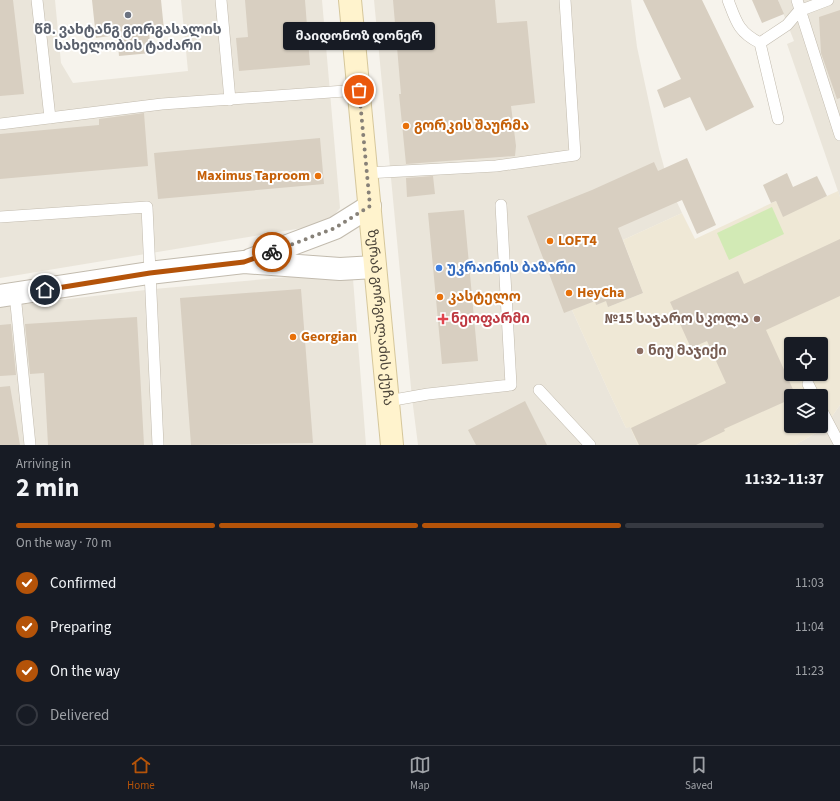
<!DOCTYPE html>
<html lang="en">
<head>
<meta charset="utf-8">
<style>
  body { margin:0; font-family:"Source Sans 3","Noto Sans Georgian",sans-serif; background:#242831; color:#f1f3f6; height:100vh; display:flex; flex-direction:column; font-size:15px; white-space:nowrap }
  * { box-sizing:border-box; margin:0 }
  p { font-size:13px; color:#9ea1a6 }
  .icon { flex:none; width:22px; height:22px; fill:none; stroke:currentColor; stroke-width:2; stroke-linecap:round; stroke-linejoin:round }
  .map { position:relative; height:445px; overflow:hidden }
  .side { display:flex; flex-direction:column; background:#171b24; flex:1 }
  .side>* { flex:none }
  .fabs { position:absolute; left:784px; top:337px; display:grid; gap:8px }
  .fabs a { display:grid; place-items:center; width:44px; height:44px; border-radius:4px; background:#171b24; box-shadow:0 1px 3px #0004; font-size:20px }
  .pin { position:absolute; display:grid; place-items:center; width:34px; height:34px; color:#fff; margin:-17px; border:2px solid #fff; border-radius:50%; box-shadow:0 1px 4px #0007 }
  .courier { position:absolute; display:grid; place-items:center; width:40px; height:40px; margin:-20px; border:3px solid #b45309; border-radius:50%; background:#fff; color:#222; box-shadow:0 1px 5px #0007 }
  .bubble { position:absolute; height:28px; border-radius:4px; background:#171b24; box-shadow:0 1px 3px #0004; font-size:13px; font-weight:700; line-height:28px; text-align:center }
  .summary em { font-style:normal; font-weight:700 }
  .summary div { display:flex; flex-direction:column-reverse }
  .summary { display:flex; align-items:center; justify-content:space-between; height:68px; padding:0 16px }
  h1 { font-size:26px; font-weight:700; line-height:30px }
  .bar { display:grid; grid-template-columns:repeat(4,1fr); gap:6px 4px; align-content:center; height:48px; padding:0 16px }
  .bar i { height:5px; border-radius:3px; background:#363941 }
  .bar .on { background:#b45309 }
  .bar p { grid-column:span 4 }
  ol { padding:0 16px; list-style:none }
  li { display:flex; align-items:center; gap:12px; height:44px }
  li p { margin-inline-start:auto }
  li .icon { padding:4px; border-radius:50%; background:#b45309; color:#fff; stroke-width:4 }
  li:last-child { color:#9ea1a6 }
  li i { width:22px; height:22px; border:2px solid #363941; border-radius:50% }
  .tab-bar { display:flex; justify-content:space-around; align-items:center; height:56px; border-top:1px solid #363941; background:#171b24; font-size:11px; color:#9ea1a6 }
  .tab-bar a { display:grid; justify-items:center; gap:2px }
  .tab-bar .on { color:#b45309 }
  .map>svg:first-child { display:block }
  .residential { fill:#eae5da }
  .education { fill:#efe8d6; fill-rule:evenodd }
  .green { fill:#d2eab5 }
  .building { fill:#d8cfc1 }
  .lines { fill:none; stroke-linecap:round; stroke-linejoin:round }
  .lane-casing { stroke:#c2bbae; stroke-width:12 }
  .street-casing { stroke:#c2bbae; stroke-width:24 }
  .secondary-casing { stroke:#d6c79b; stroke-width:24 }
  .lane { stroke:#fff; stroke-width:11 }
  .street { stroke:#fff; stroke-width:22 }
  .secondary { stroke:#fff3cd; stroke-width:22 }
  .done { stroke:#878178; stroke-width:4; stroke-dasharray:0 7.2 }
  .route { stroke:#b45309; stroke-width:5 }
  .worship-dot { fill:#6b7280; stroke:#fff; stroke-width:1.5 }
  .food-dot { fill:#e8710a; stroke:#fff; stroke-width:1.5 }
  .shop-dot { fill:#3f7fe0; stroke:#fff; stroke-width:1.5 }
  .health-dot { fill:#e0444e; stroke:#fff; stroke-width:1.5 }
  .education-dot { fill:#8d6e63; stroke:#fff; stroke-width:1.5 }
  .labels { text-anchor:middle; dominant-baseline:central; stroke-width:4; stroke-linejoin:round; paint-order:stroke }
  .worship-label { font-size:14px; font-weight:bold; fill:#5b616d; stroke:#fff }
  .food-label { font-size:14px; font-weight:bold; fill:#c56008; stroke:#fff; text-anchor:start }
  .shop-label { font-size:14px; font-weight:bold; fill:#366cbe; stroke:#fff; text-anchor:start }
  .street-label { font-size:14px; fill:#4b4439; stroke:#fff }
  .health-label { font-size:14px; font-weight:bold; fill:#be3a42; stroke:#fff; text-anchor:start }
  .education-label { font-size:14px; font-weight:bold; fill:#785e54; stroke:#fff; text-anchor:end }
</style>
</head>
<body>
<div class="map">
<svg width="840" height="445" viewBox="0 0 840 445">
  <rect width="100%" height="100%" fill="#f6f3ec"/>
  <!-- residential -->
  <path class="residential" d="M0,0H55L61,63L73,83L188,71L181,0H322L340,208L327,224L0,278Z
    M374,0H631L637,47L659,149L669,185L682,213L623,240L643,293L608,307L596,305L572,310L608,390L626,428L630,426L638,445H418L412,398Z
    M778,0H840V197L787,44L794,41Z
    M345,272L353,279L366,445H0V307L154,289Z
    M840,405V445H795L823,429Z"/>
  <!-- education -->
  <path class="education" d="M838,191L840,197V405L823,429L795,445H638L630,427L626,428L608,390L572,310L595,301L597,305L606,301L608,307L643,293L623,240L682,213L695,239L776,201L783,216ZM791,344H821V374H791ZM791,396H821V426H791Z"/>
  <!-- green -->
  <path class="green" d="M772,207L784,234L729,260L717,233Z"/>
  <!-- building -->
  <path class="building" d="M0,0H13L24,94L0,96Z
    M92,0H161L164,30L149,32L151,53L119,56L117,35L96,38Z
    M245,0H305L310,65L239,71L236,38L248,37Z
    M393,0H495L497,23L527,21L535,103L511,106L516,146L515,156L406,164L399,94H401Z
    M643,0H702L754,107L706,131L690,97L664,108L657,90L681,79Z
    M752,0H778L784,14L762,23Z
    M840,10V98L837,99L821,53L819,17Z
    M144,113L148,166L0,179V134L99,125V119Z
    M320,138L324,184L158,199L154,153Z
    M687,158L716,225L697,234L682,200L618,228L643,293L608,307L606,301L596,305L595,301L564,313L527,216L592,190L654,162L658,171Z
    M787,173L793,187L817,176L827,196L783,217L776,201L771,203L763,185Z
    M433,176L435,194L407,197L406,178Z
    M464,210L478,361L442,364L428,213Z
    M840,239V296L766,330L796,396H791V399L724,429L725,431L696,445H639L631,428L726,383L707,341L691,348L670,302L738,271L744,284Z
    M301,289L313,443L191,445L180,298Z
    M137,317L144,445H48L44,373L30,374L25,324Z
    M11,324L16,375L0,376V325Z
    M10,386L20,445H0V387Z
    M525,401L547,445H476L468,430Z"/>
  <g class="lines">
    <defs>
      <path id="lane" d="M37,0L50,118
        M221,0L230,100
        M728,0C736,21 738,32 760,43L787,25L799,11L828,0
        M797,0L840,135
        M760,43L778,119
        M0,124L162,104L359,90
        M366,173L496,166L575,155L565,0
        M0,217L147,207L158,445
        M15,294L30,445
        M808,384L814,396
        M539,390L590,445
        M388,401L428,394L511,385L501,205
        M821,409L840,445"/>
      <path id="street" d="M250,260L335,228L370,206
        M0,296L149,273L244,262L340,269L375,267"/>
      <g id="secondary">
        <path id="s1" d="M350,0L392,445"/>
      </g>
    </defs>
    <!-- lane casing -->
    <use href="#lane" class="lane-casing"/>
    <!-- street casing -->
    <use href="#street" class="street-casing"/>
    <!-- secondary casing -->
    <use href="#secondary" class="secondary-casing"/>
    <!-- lane -->
    <use href="#lane" class="lane"/>
    <!-- street -->
    <use href="#street" class="street"/>
    <!-- secondary -->
    <use href="#secondary" class="secondary"/>
  </g>
  <g class="lines">
    <!-- done -->
    <path class="done" d="M272,252L335,228L370,206L359,90"/>
    <!-- route -->
    <path class="route" d="M45,290L150,273L244,262L272,252"/>
  </g>
  <!-- markers -->
  <circle class="worship-dot" cx="128" cy="15" r="4"/>
  <g class="food-dot">
    <circle cx="406" cy="126" r="4"/>
    <circle cx="318" cy="176" r="4"/>
    <circle cx="550" cy="241" r="4"/>
    <circle cx="569" cy="293" r="4"/>
    <circle cx="440" cy="297" r="4"/>
    <circle cx="293" cy="337" r="4"/>
  </g>
  <circle class="shop-dot" cx="439" cy="268" r="4"/>
  <path class="health-dot" d="M441 313h4v4h4v4h-4v4h-4v-4h-4v-4h4z"/>
  <g class="education-dot">
    <circle cx="757" cy="319" r="4"/>
    <circle cx="640" cy="351" r="4"/>
  </g>
  <g class="labels">
    <!-- worship labels -->
    <g class="worship-label">
      <text x="128" y="30">წმ. ვახტანგ გორგასალის<tspan x="128" dy="16">სახელობის ტაძარი</tspan></text>
    </g>
    <!-- food labels -->
    <g class="food-label">
      <text x="414" y="126">გორკის შაურმა</text>
      <text x="310" y="176" text-anchor="end">Maximus Taproom</text>
      <text x="558" y="241">LOFT4</text>
      <text x="577" y="293">HeyCha</text>
      <text x="448" y="297">კასტელო</text>
      <text x="301" y="337">Georgian</text>
    </g>
    <!-- shop labels -->
    <g class="shop-label">
      <text x="447" y="268">უკრაინის ბაზარი</text>
    </g>
    <!-- street labels -->
    <g class="street-label">
      <text stroke="none"><textPath href="#s1" startOffset="319">ზურაბ გორგილაძის ქუჩა</textPath></text>
    </g>
    <!-- health labels -->
    <g class="health-label">
      <text x="451" y="319">ნეოფარმი</text>
    </g>
    <!-- education labels -->
    <g class="education-label">
      <text x="749" y="319">№15 საჯარო სკოლა</text>
      <text x="648" y="351" text-anchor="start">ნიუ მაჯიქი</text>
    </g>
  </g>
</svg>
<div class="fabs">
<a><svg class="icon" aria-label="locate" viewBox="0 0 24 24"><circle cx="12" cy="12" r="6"/><path d="M12 2v4M12 18v4M2 12h4M18 12h4"/></svg></a>
<a><svg class="icon" aria-label="layers" viewBox="0 0 24 24"><path d="M12 4l9 5-9 5-9-5zM3 14l9 5 9-5"/></svg></a>
</div>
<div class="pin" style="left:359px;top:90px;background:#ea580c"><svg class="icon" aria-label="bag" viewBox="0 0 24 24"><path d="M5 8h14l-1 12H6zM9 8a3 3 0 0 1 6 0"/></svg></div>
<div class="pin" style="left:45px;top:290px;background:#1f2937"><svg class="icon" aria-label="home" viewBox="0 0 24 24"><path d="M3 11l9-7 9 7M6 9v11h12V9"/></svg></div>
<div class="courier" style="left:272px;top:252px"><svg class="icon" aria-label="bike" viewBox="0 0 24 24"><circle cx="6" cy="16" r="4"/><circle cx="18" cy="16" r="4"/><path d="M6 16l4-8h5l3 8M10 8l3 8H6M13 5h3"/></svg></div>
<div class="bubble" style="left:283px;top:22px;width:152px">მაიდონოზ დონერ</div>
</div>
<section class="side">
<div class="summary"><div><h1>2 min</h1><p>Arriving in</p></div><em>11:32–11:37</em></div>
<div class="bar"><i class="on"></i><i class="on"></i><i class="on"></i><i></i><p>On the way · 70 m</p></div>
<ol>
<li><svg class="icon" aria-label="check" viewBox="0 0 24 24"><path d="M5 12l5 5 9-10"/></svg>Confirmed<p>11:03</p></li>
<li><svg class="icon" aria-label="check" viewBox="0 0 24 24"><path d="M5 12l5 5 9-10"/></svg>Preparing<p>11:04</p></li>
<li><svg class="icon" aria-label="check" viewBox="0 0 24 24"><path d="M5 12l5 5 9-10"/></svg>On the way<p>11:23</p></li>
<li><i></i>Delivered</li>
</ol>
</section>
<nav class="tab-bar">
<a class="on"><svg class="icon" aria-label="home" viewBox="0 0 24 24"><path d="M3 11l9-7 9 7M6 9v11h12V9"/></svg>Home</a>
<a><svg class="icon" aria-label="map" viewBox="0 0 24 24"><path d="M3 6l6-2 6 2 6-2v14l-6 2-6-2-6 2zM9 4v14M15 6v14"/></svg>Map</a>
<a><svg class="icon" aria-label="saved" viewBox="0 0 24 24"><path d="M7 4h10v16l-5-4-5 4z"/></svg>Saved</a>
</nav>
</body>
</html>
